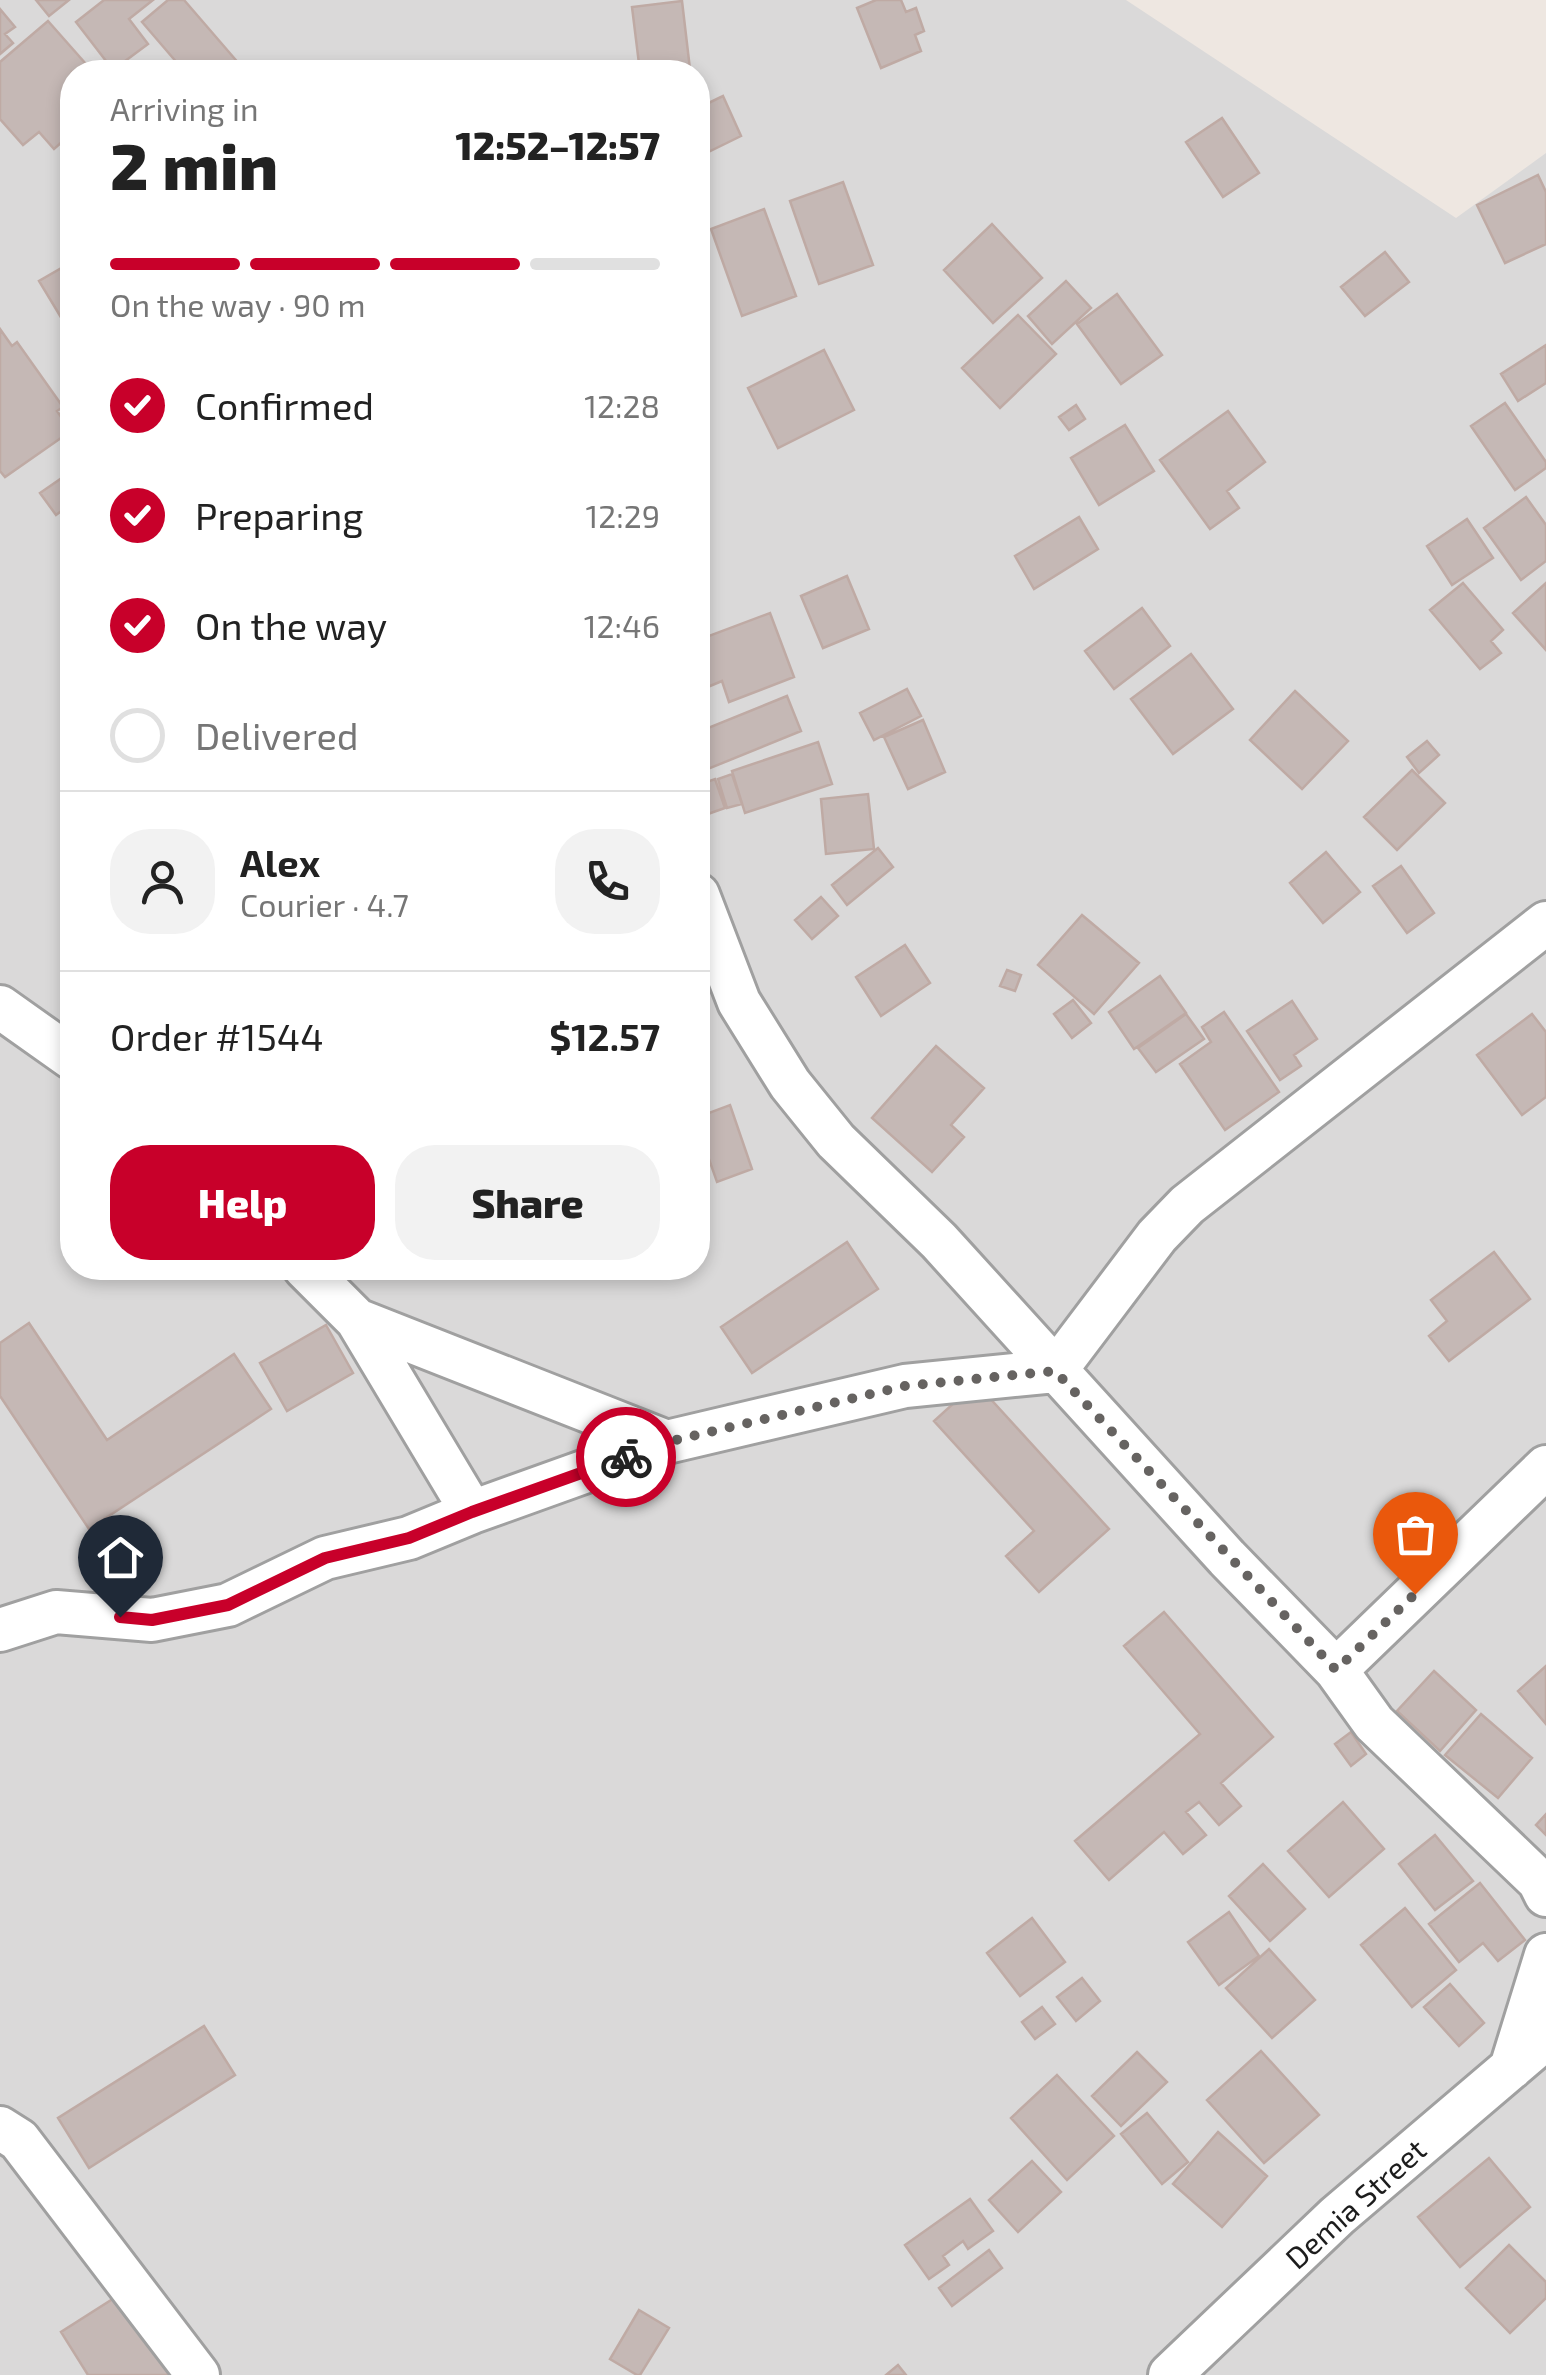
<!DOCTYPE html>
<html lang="en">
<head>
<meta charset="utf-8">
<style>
  body { margin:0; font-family:"Exo 2",sans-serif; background:#f2f2f2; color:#222; height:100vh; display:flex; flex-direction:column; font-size:38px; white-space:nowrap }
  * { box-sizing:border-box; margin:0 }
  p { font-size:32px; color:#767676 }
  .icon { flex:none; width:55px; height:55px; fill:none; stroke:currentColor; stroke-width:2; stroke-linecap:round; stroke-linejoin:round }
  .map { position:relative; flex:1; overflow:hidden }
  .panel { position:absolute; left:60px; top:60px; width:650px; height:1220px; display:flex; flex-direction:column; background:#fff; border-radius:40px; box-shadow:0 5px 15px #0003 }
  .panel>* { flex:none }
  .pin { position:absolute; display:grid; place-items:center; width:85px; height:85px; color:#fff; margin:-102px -42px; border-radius:50% 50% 50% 0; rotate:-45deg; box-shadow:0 0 10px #0007 }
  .pin .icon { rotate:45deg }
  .courier { position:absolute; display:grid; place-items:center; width:100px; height:100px; margin:-50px; border:8px solid #c8002a; border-radius:50%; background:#fff; color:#222; box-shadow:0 2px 12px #0007 }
  .summary em { font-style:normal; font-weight:800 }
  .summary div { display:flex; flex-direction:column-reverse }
  .summary { display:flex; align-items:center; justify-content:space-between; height:170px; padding:0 50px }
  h1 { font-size:65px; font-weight:800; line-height:75px }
  .bar { display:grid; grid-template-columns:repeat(4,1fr); gap:15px 10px; align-content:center; height:120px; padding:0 50px }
  .bar i { height:12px; border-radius:8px; background:#e0e0e0 }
  .bar .selected { background:#c8002a }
  .bar p { grid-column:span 4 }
  .line { display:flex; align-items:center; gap:25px; padding:0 50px; border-top:2px solid #e0e0e0 }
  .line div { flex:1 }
  .round { display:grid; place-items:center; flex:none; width:105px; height:105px; border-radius:40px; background:#f2f2f2 }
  ol { padding:0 50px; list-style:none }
  li { display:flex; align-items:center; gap:30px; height:110px }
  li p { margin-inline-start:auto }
  li .icon { padding:10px; border-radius:50%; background:#c8002a; color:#fff; stroke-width:4 }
  li:last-child { color:#767676 }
  li i { width:55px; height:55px; border:5px solid #e0e0e0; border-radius:50% }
  .action { display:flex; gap:20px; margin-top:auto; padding:20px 50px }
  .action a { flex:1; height:115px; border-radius:40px; background:#c8002a; color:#fff; font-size:40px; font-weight:800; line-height:115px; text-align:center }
  .action a+a { background:#f2f2f2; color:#222 }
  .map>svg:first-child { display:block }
  .residential { fill:#dad9d9; fill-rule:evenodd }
  .building { fill:#c5b8b5; stroke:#bfaaa4; stroke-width:2.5 }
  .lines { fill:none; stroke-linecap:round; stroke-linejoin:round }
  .minor-casing { stroke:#a0a0a0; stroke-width:48 }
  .minor { stroke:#fff; stroke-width:42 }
  .done { stroke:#666361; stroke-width:10; stroke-dasharray:0 18 }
  .route { stroke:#c8002a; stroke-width:12 }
  .labels { text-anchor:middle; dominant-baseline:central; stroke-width:8; stroke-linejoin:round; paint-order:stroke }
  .street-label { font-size:30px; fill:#1c1c1c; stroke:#fff }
</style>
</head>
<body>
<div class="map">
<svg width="1546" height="2375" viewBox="0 0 1546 2375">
  <rect width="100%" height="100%" fill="#eee7e1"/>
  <!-- residential -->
  <path class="residential" d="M0,0H1126L1456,218L1546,153V2375H0ZM72,72H698V1268H72Z"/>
  <!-- building -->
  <path class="building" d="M36,0H69L49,16Z
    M104,0H153L129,19L148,44L113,70L76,22Z
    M168,0H184L241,66L234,72H185L142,22Z
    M876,0H901L906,12L916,8L924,31L915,35L921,51L881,68L857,8Z
    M682,1L690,69L640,72L632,7Z
    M0,9L15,27L5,34L13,43L0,54Z
    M48,21L93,72H72V133L54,149L39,132L23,145L0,119V62Z
    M723,96L741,136L698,157V108Z
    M1222,118L1259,173L1223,197L1186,142Z
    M1538,175L1546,192V244L1505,263L1477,205Z
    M843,182L873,265L819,284L790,201Z
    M764,209L796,296L742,316L711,229Z
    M992,224L1042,278L993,323L944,270Z
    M1385,252L1409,282L1365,316L1341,287Z
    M72,262V320L65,324L39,281Z
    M1066,281L1091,308L1052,344L1028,316Z
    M1117,294L1162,355L1121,384L1077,324Z
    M1018,315L1056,354L1000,408L962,368Z
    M0,329L12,346L17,342L63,407L57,411L71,431L5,477L0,471Z
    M1546,345V383L1518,401L1501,374Z
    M824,350L854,410L778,448L748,388Z
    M1505,403L1546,462V468L1515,490L1471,426Z
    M1076,405L1085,419L1069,430L1059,417Z
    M1228,411L1265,462L1227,491L1239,508L1210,529L1160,460Z
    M1125,425L1154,471L1099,505L1071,458Z
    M72,471V503L56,515L40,493Z
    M1526,497L1546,525V561L1521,580L1484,528Z
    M1079,517L1098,549L1034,589L1015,556Z
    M1467,519L1493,558L1452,585L1427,546Z
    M847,576L869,629L823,648L801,596Z
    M1463,583L1503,630L1491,641L1501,653L1480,669L1430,610Z
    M1546,583V650L1513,613Z
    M1142,608L1170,646L1114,689L1085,651Z
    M770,613L794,677L729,702L722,681L698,691V640Z
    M1191,654L1233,709L1173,754L1131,699Z
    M907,689L921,716L874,740L860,713Z
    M1295,691L1348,741L1302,789L1250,740Z
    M787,696L801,731L698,773V732Z
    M923,720L945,772L908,789L884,737Z
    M1427,741L1439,755L1419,773L1407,757Z
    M818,742L832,784L745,813L732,771Z
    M1412,770L1445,803L1397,850L1364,817Z
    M732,774L742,804L727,808L718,779Z
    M715,779L725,808L705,815L698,785Z
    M868,794L874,849L826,854L821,799Z
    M878,848L893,867L847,905L832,885Z
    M1326,852L1360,892L1323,923L1290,883Z
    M1401,866L1434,913L1407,933L1373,886Z
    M821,897L838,916L812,939L795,920Z
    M1082,915L1139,963L1094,1014L1038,965Z
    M905,945L930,983L881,1016L856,977Z
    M1007,970L1021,975L1015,991L1000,986Z
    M1160,976L1186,1013L1134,1049L1109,1012Z
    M1073,1000L1091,1023L1072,1038L1054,1014Z
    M1292,1001L1317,1039L1294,1055L1301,1066L1280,1080L1247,1031Z
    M1224,1012L1279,1092L1225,1130L1180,1064L1211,1042L1202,1027Z
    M1186,1014L1204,1039L1156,1072L1138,1048Z
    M1532,1014L1546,1032V1097L1522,1115L1477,1055Z
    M936,1046L984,1088L951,1125L964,1137L932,1172L872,1118Z
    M730,1105L752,1169L717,1182L698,1128V1117Z
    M847,1242L878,1289L752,1373L721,1327Z
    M1494,1252L1530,1299L1449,1361L1429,1336L1447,1321L1431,1300Z
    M29,1323L107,1440L234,1354L271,1409L89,1529L0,1396V1343Z
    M326,1325L353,1373L287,1411L260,1363Z
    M976,1383L1109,1529L1039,1592L1006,1556L1034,1531L934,1421Z
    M1164,1612L1273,1737L1221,1783L1241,1806L1219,1825L1199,1802L1186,1812L1206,1835L1183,1854L1164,1832L1109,1880L1075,1841L1200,1734L1124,1646Z
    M1546,1666V1724L1518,1691Z
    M1434,1671L1476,1710L1440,1751L1397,1711Z
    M1481,1714L1532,1758L1498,1798L1445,1755Z
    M1351,1732L1366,1754L1351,1766L1335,1744Z
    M1343,1802L1384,1849L1329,1897L1288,1851Z
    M1546,1814V1835L1536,1825Z
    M1435,1835L1473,1881L1435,1910L1399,1864Z
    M1263,1864L1305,1909L1270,1941L1229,1896Z
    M1480,1883L1525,1940L1498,1961L1483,1943L1459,1962L1429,1924Z
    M1405,1908L1456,1970L1412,2007L1361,1945Z
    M1229,1912L1259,1956L1219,1985L1188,1942Z
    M1032,1918L1065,1962L1020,1996L987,1953Z
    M1269,1949L1315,2000L1272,2038L1226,1988Z
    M1082,1978L1100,2001L1076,2021L1057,1997Z
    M1450,1984L1484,2023L1459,2046L1424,2007Z
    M1042,2007L1055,2024L1035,2039L1022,2022Z
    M204,2026L235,2075L89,2168L58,2118Z
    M1261,2051L1319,2115L1264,2163L1207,2100Z
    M1137,2052L1167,2082L1121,2126L1092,2096Z
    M1057,2075L1114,2136L1067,2180L1011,2118Z
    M1147,2113L1188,2162L1162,2184L1121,2134Z
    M1218,2132L1267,2176L1222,2227L1173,2184Z
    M1489,2158L1530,2207L1460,2267L1418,2217Z
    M1032,2161L1061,2192L1018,2232L989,2200Z
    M970,2199L993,2231L968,2249L963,2241L943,2256L949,2265L929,2279L905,2245Z
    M1509,2245L1546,2282V2298L1510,2333L1466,2288Z
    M989,2250L1002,2268L952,2306L939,2288Z
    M119,2295L169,2375H88L61,2332Z
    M639,2310L669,2328L640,2375H637L610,2359Z
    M898,2365L906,2375H886Z"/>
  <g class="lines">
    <defs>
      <path id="minor" d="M698,895L739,1002L790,1084L836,1141L939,1241L1227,1558L1336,1670L1374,1723L1539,1881L1546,1895
        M0,1007L72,1058
        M305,1268L357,1320L472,1512
        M357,1320L667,1442
        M0,1630L56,1612L152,1620L228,1605L325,1558L409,1538L472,1512L667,1442L905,1386L1055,1371L1157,1236L1187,1205L1546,923
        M1336,1670L1546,1467
        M1511,2068L1546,1955
        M0,2128L19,2140L198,2375
        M1170,2375L1337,2216L1546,2038"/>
    </defs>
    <!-- minor casing -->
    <use href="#minor" class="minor-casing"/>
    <!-- minor -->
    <use href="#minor" class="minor"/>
  </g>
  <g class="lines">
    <!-- done -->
    <path class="done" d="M626,1457L667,1442L905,1386L1055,1371L1336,1670L1415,1594"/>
    <!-- route -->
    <path class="route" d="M120,1617L152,1620L228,1605L325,1558L409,1538L472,1512L626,1457"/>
  </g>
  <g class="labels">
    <!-- street labels -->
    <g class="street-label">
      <text transform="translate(1355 2203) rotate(-42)">Demia Street</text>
    </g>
  </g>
</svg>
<div class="pin" style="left:1415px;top:1594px;background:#ea580c"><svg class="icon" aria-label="bag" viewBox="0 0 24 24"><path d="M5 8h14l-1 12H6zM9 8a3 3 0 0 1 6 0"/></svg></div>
<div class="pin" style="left:120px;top:1617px;background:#1f2937"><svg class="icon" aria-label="home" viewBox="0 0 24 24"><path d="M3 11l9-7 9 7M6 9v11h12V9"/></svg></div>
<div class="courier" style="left:626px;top:1457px"><svg class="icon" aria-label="bike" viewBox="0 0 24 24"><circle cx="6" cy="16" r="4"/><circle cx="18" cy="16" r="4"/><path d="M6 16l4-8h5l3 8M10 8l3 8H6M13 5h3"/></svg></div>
<section class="panel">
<div class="summary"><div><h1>2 min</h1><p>Arriving in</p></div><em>12:52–12:57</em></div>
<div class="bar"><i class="selected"></i><i class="selected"></i><i class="selected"></i><i></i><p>On the way · 90 m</p></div>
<ol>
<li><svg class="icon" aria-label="check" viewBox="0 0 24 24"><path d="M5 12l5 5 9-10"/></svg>Confirmed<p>12:28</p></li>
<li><svg class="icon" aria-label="check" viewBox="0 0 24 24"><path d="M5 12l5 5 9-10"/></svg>Preparing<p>12:29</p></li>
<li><svg class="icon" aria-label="check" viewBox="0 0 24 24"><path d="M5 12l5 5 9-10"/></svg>On the way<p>12:46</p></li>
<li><i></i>Delivered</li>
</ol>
<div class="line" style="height:180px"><a class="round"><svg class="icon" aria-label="person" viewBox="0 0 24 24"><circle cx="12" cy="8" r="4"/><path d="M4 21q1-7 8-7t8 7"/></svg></a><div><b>Alex</b><p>Courier · 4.7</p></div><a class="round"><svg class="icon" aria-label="phone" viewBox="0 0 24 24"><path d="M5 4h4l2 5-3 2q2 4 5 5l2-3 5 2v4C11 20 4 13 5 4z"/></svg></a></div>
<div class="line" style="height:130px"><div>Order #1544</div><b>$12.57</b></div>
<div class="action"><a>Help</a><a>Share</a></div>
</section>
</div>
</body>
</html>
